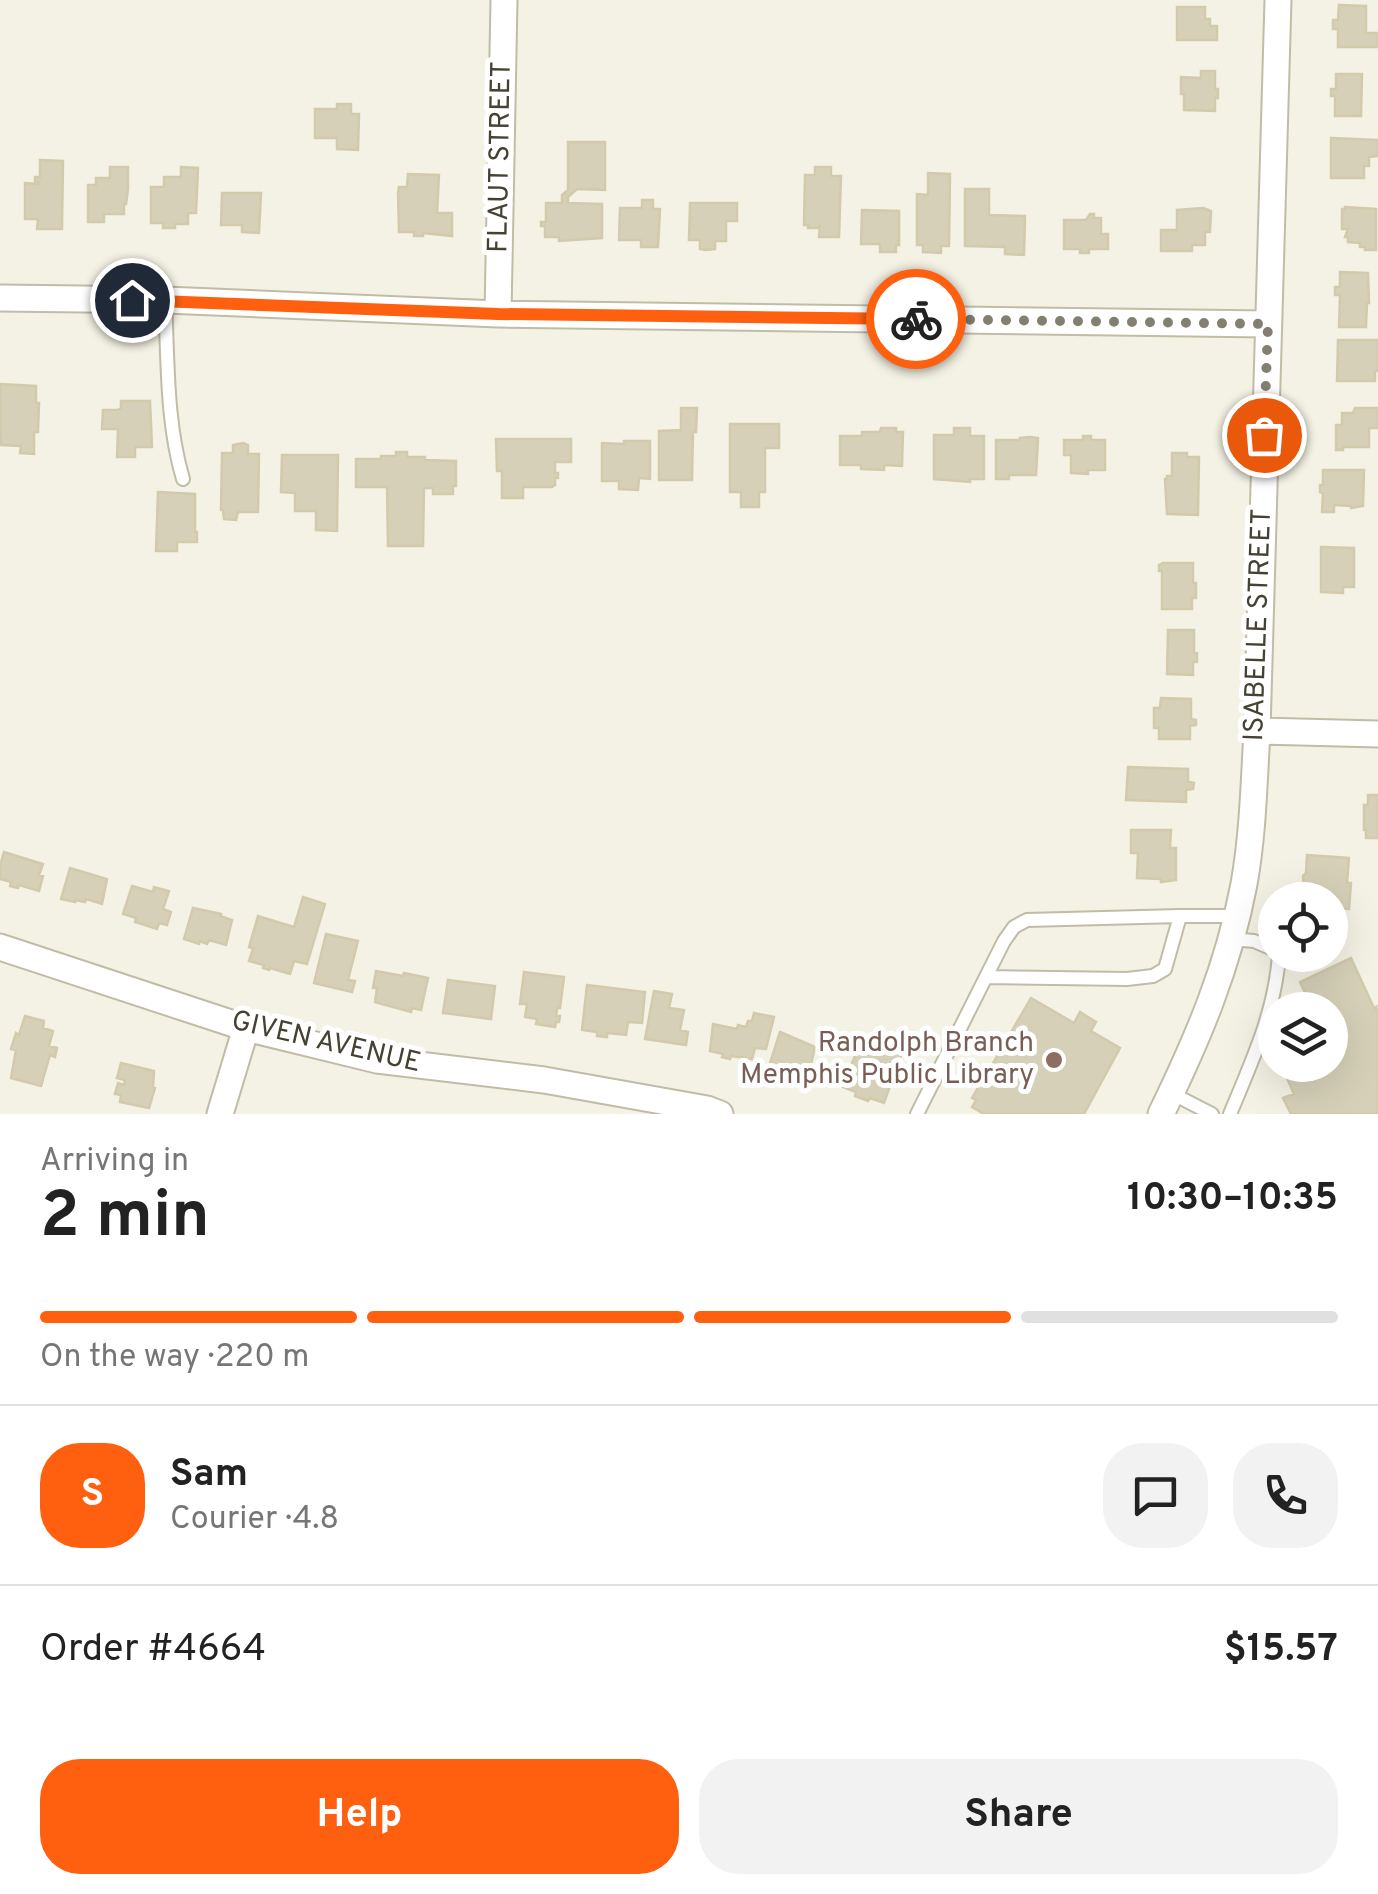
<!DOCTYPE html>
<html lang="en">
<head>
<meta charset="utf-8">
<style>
  body { margin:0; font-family:Overpass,sans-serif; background:#f2f2f2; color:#222; height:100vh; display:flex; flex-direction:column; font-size:38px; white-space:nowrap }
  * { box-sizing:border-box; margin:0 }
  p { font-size:32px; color:#767676 }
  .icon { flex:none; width:55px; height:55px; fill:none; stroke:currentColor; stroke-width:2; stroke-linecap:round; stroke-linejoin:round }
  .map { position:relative; height:1114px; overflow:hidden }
  .panel { display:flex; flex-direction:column; background:#fff; flex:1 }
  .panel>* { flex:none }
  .tools { position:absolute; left:1258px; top:882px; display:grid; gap:20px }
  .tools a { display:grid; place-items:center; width:90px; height:90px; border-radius:50%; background:#fff; box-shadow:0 10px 40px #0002; font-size:50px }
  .pin { position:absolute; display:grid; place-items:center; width:85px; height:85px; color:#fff; margin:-42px; border:5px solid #fff; border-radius:50%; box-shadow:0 2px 10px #0007 }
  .courier { position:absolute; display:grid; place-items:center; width:100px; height:100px; margin:-50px; border:8px solid #ff600f; border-radius:50%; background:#fff; color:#222; box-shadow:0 2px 12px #0007 }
  .summary em { font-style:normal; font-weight:700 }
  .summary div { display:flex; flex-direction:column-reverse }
  .summary { display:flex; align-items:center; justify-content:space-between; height:170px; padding:0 40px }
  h1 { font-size:65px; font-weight:700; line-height:75px }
  .bar { display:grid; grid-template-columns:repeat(4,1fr); gap:15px 10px; align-content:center; height:120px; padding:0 40px }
  .bar i { height:12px; border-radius:8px; background:#e0e0e0 }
  .bar .active { background:#ff600f }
  .bar p { grid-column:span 4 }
  .line { display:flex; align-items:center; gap:25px; padding:0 40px; border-top:2px solid #e0e0e0 }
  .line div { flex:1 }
  .round { display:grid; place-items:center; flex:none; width:105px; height:105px; border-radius:40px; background:#f2f2f2 }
  .cta { display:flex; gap:20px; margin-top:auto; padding:20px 40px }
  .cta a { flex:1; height:115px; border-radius:40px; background:#ff600f; color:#fff; font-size:40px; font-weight:700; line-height:115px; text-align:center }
  .cta a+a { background:#f2f2f2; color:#222 }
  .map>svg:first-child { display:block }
  .building { fill:#d6d0b8; stroke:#d2caab; stroke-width:2.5 }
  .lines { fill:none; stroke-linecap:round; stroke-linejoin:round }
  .lane-casing { stroke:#c0bca6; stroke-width:16 }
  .street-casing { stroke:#c0bca6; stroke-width:29 }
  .lane { stroke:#fff; stroke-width:12 }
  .street { stroke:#fff; stroke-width:25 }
  .done { stroke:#838071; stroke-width:10; stroke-dasharray:0 18 }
  .route { stroke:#ff600f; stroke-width:12 }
  .education-dot { fill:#8d6e63; stroke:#fff; stroke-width:4 }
  .labels { text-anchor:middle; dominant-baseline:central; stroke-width:10; stroke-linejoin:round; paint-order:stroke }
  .street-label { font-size:28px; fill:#464233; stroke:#fff }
  .education-label { font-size:28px; fill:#785e54; stroke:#fff; text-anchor:end }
</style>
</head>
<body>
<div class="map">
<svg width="1378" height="1114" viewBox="0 0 1378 1114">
  <rect width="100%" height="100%" fill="#f4f2e4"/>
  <!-- building -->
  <path class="building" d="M1339,5L1366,6V33H1378V47H1338V29H1333V20H1338Z
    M1177,7H1205V19H1210V26H1217V40H1177Z
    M1201,71H1215V89H1218V98H1215V111L1184,110V94H1181V77L1201,78Z
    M1336,74H1362L1361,116H1335V96H1331V89H1336Z
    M337,104H351V114H359L358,150L337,149V138H315V109H337Z
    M1331,138L1378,140V156L1369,157V166H1364V178H1331Z
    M568,142H605V190L577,189L568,197V203L602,204V238L559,241V237H545V226H541V222H546V203H562V195L568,190Z
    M40,160L63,161L62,229H37L38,219H25V183L39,184V182H35V177H40Z
    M110,167H128V189L126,204H124V214H104V222H88V185H96V178H110Z
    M181,167L198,168L196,213H188V224H175V228H163V223H151V187H164V177H181Z
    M815,167H831V176H841L839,237H819L820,225L818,228H808V225H804L805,175H815Z
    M928,173L950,174L949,246H941V253L923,252V245H917V194L928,195Z
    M408,174L439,175L437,213H452V236L423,233V236H414V232H399L398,193L399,187H407Z
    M965,189H989V215L1025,216L1024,255L1005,254V247L965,246Z
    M222,193H261L259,233L242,232V225H221Z
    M642,200H653V209H660L658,247H641V240H619L620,208H642Z
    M690,203H737V221H726V241H715V249L705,250L700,249V240H689Z
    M1345,207L1376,209V250H1365V247H1360V243L1348,242V237H1345L1348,229H1342V209H1345Z
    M1203,208L1211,211L1210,232H1205V245H1192V251H1161V230H1177V210Z
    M862,210L899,211V245H896V252H880V244H861Z
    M1090,214H1094V218H1101V234H1108V249H1089V253H1080V249H1064V220H1086Z
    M1340,272L1368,273L1369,303H1367L1366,327H1339L1340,295H1335V287H1340Z
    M1338,340H1378V371H1375V381H1337Z
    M0,384L36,386V403H39L38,432H34V454L20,453L21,446L1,445Z
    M121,401H150L152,447H135V457H117L118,429H102L103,410H118L121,408Z
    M681,408H697L696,432H693L692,480H659V431L681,430Z
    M1355,408H1378V428H1369V447H1343V450H1336V425H1342V413H1353Z
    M730,424H779V448H765V492H759V507H741V492H730Z
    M881,428H896V432H903L902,466L884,465V470L861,469V465H840V436H862V432H880Z
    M954,428H970V436H984V479H970V482L934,479V435H954Z
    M1083,436H1091V440H1105V470H1088V474L1071,473V455H1064V440H1083Z
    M1030,437L1038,438L1036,475H1009V479H996V440H1020V438Z
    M496,439H571V462H555V473H558V478H555V485L552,487H523V498H502V471H497Z
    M624,441H650V479L639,478L638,490L619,489V481H602V443L624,444Z
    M243,443L248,445V454H259L258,512H238L236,520L224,519L223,510H221L222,453H233V445Z
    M396,452H407V457H425V460L456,461V486H453V494H433V488H424L423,546H388L387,487H356V459H381V456H396Z
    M1172,453H1187V457H1199L1198,515L1167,514L1165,479H1167V476H1172Z
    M282,455H338L337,531L316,530V511H295V493L281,492Z
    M1323,470H1364L1363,506L1351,508V506L1334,505V512H1322L1323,493L1320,492V485H1323Z
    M158,492L195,494V532H197V542H177V551H156Z
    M1321,547L1354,548V587H1343V593L1321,592Z
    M1163,563H1193V583H1196V598H1192V609H1162V571H1159V565Z
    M1168,630H1194V652L1197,653V662H1193V675L1167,674Z
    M1161,698L1191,699V719L1196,720V725L1190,726V739H1159V728H1154V708H1160Z
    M1128,767L1188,769V781L1194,783L1193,789L1186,790V802L1126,800Z
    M1368,795H1378V838H1366V830H1364V805H1368Z
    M1131,830H1171L1170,848H1176V880L1161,882V879L1137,878L1138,853H1131Z
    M4,852L43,864L39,875L43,876L39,891L19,885L18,888L10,886L11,882L0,879V866Z
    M1307,855L1349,858L1347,883H1351L1349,909L1330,908V900H1309L1310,888H1304L1303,876L1306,873Z
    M70,868L107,879L102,904L86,899L85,902L75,900V902L61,899Z
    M132,886L153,892L154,887L169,891L163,909L171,912L167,925L159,923L157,929L135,922L136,918L123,914Z
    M303,897L325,904L307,964L294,961L290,974L270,968L269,970L263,968L264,965L249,961L253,949L249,947L258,916L294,927Z
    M193,908L221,914L220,916L232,920L226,945L209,940L207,944L200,941L199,944L184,939Z
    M326,934L358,941L348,980L355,981L352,992L314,983Z
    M1351,958L1374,1008L1376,1007L1375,1010L1378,1009V1114H1291L1283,1098L1294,1094L1281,1065H1330V1010H1314L1307,1002L1309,1001L1300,982Z
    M376,971L403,976L404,973L428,978L421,1010L412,1008L411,1012L375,1002L377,988H373Z
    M524,972L564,977L560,1008H557L556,1016H560L559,1022H556L555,1027L536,1024L537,1019L525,1017L527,1004H520Z
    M448,980L495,986L491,1019L443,1013Z
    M587,985L645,992L642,1023L628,1022L626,1035L607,1033V1037L597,1036V1032L582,1030Z
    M654,991L672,994L669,1008L684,1010L680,1030L688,1032L686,1045L645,1039Z
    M1031,998L1074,1023L1080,1012L1096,1022L1091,1031L1120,1048L1084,1114H984L972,1107L976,1100L972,1098L980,1084L975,1081L979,1073L985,1077Z
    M754,1013L774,1017L766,1049L755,1048L752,1059L731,1056L730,1059L722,1057L723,1054L710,1051L713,1024L737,1029L738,1025L746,1027L748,1021H752Z
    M25,1016L44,1021L43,1028L53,1031L49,1046L57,1048L55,1057L50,1055L41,1086L11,1078L16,1050L11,1049L16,1033L19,1035Z
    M780,1032L815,1047L809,1073L794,1068L792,1072L769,1066Z
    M870,1034L904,1047L884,1103L870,1098L868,1101L855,1096L856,1092L843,1087L859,1045L865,1048Z
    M121,1063L154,1071L153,1087L155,1088L149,1108L120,1102L121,1095L115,1094L118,1083L124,1085L125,1080L117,1078Z"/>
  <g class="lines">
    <defs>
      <path id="lane" d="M165,300C168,359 166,422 183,479
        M1180,916H1236
        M1231,939L1254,941L1275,950
        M1171,1093L1212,1114
        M917,1114L1004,941L1014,927L1027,920L1180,916L1165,969L1153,976L1127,979L986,977
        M1230,1114C1252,1061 1275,1012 1279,955"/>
      <path id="street" d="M0,298L165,300L498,314L1267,324
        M498,314L504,0
        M1257,731L1378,734
        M0,947L246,1028L377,1060L544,1080L707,1109L720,1114
        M220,1114L246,1028
        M1161,1114C1198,1038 1228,968 1244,884C1253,834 1254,782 1257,731L1278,0"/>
    </defs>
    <!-- lane casing -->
    <use href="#lane" class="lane-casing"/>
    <!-- street casing -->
    <use href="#street" class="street-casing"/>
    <!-- lane -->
    <use href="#lane" class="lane"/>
    <!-- street -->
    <use href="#street" class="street"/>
  </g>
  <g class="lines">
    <!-- done -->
    <path class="done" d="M916,319L1268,324L1264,435"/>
    <!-- route -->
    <path class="route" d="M132,300L498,314L916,319"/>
  </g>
  <!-- markers -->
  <circle class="education-dot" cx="1054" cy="1060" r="10"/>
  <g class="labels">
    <!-- street labels -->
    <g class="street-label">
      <text transform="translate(501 157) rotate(-89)">FLAUT STREET</text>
      <text transform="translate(1259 625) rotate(-88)">ISABELLE STREET</text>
      <text transform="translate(326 1043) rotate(13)">GIVEN AVENUE</text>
    </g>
    <!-- education labels -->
    <g class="education-label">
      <text x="1034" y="1044">Randolph Branch<tspan x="1034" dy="32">Memphis Public Library</tspan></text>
    </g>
  </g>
</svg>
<div class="tools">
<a><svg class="icon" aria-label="locate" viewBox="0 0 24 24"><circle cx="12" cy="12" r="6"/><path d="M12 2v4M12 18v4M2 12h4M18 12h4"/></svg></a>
<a><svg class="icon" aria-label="layers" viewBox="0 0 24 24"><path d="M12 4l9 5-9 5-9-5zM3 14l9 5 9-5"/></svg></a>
</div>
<div class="pin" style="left:1264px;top:435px;background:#ea580c"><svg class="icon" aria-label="bag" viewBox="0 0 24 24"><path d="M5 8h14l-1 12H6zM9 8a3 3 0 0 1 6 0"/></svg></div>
<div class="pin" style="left:132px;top:300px;background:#1f2937"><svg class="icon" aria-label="home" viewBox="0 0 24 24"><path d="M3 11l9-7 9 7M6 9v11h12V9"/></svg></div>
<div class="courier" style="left:916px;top:319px"><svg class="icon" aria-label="bike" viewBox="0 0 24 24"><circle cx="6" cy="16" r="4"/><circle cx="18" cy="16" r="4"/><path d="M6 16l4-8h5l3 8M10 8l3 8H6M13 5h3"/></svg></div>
</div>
<section class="panel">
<div class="summary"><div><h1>2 min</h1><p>Arriving in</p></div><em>10:30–10:35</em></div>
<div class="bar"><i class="active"></i><i class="active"></i><i class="active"></i><i></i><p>On the way · 220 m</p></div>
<div class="line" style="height:180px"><b class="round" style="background:#ff600f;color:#fff">S</b><div><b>Sam</b><p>Courier · 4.8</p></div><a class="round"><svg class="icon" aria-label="chat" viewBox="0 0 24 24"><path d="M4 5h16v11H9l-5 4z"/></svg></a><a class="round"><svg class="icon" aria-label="phone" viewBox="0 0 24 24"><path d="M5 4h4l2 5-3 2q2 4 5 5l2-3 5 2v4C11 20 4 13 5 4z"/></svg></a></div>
<div class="line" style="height:130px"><div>Order #4664</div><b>$15.57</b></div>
<div class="cta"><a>Help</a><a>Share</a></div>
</section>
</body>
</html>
